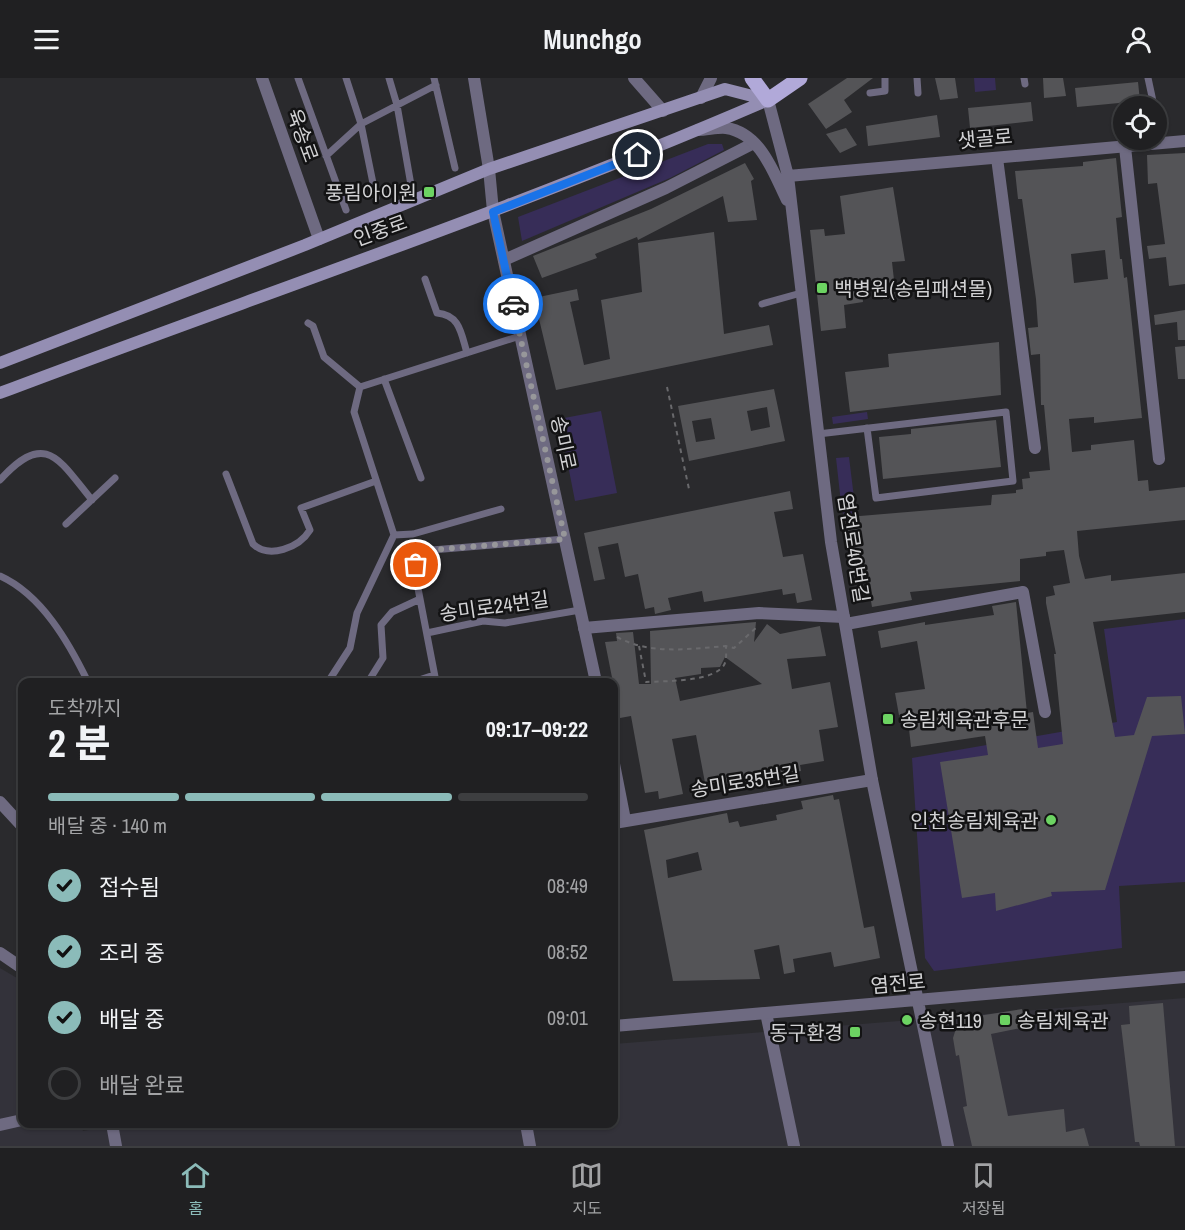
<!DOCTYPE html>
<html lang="ko">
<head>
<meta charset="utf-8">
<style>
  body { margin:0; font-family:"Archivo Narrow","Noto Sans KR",sans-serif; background:#2d2d2f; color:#f1f3f6; height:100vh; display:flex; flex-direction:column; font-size:22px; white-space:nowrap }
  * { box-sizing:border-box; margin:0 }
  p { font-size:20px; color:#a2a3a5 }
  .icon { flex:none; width:33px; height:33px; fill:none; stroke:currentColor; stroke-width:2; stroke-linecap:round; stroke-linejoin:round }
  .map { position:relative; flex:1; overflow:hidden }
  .details { position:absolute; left:18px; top:600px; width:600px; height:450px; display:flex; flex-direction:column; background:#202022; border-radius:12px; box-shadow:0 2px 4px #0004,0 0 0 2px #3d3e40 }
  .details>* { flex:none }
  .buttons { position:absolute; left:1113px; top:18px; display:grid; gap:12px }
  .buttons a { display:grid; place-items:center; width:54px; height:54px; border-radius:50%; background:#202022; box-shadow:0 2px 4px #0004,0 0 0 2px #3d3e40; font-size:30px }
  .pin { position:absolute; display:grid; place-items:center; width:51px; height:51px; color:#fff; margin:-26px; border:3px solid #fff; border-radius:50%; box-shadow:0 2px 6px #0007 }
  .courier { position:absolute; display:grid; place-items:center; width:60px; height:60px; margin:-30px; border:4px solid #1a73e8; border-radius:50%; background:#fff; color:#222; box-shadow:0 2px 8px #0007 }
  .summary em { font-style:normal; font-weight:800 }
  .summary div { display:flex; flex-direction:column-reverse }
  .summary { display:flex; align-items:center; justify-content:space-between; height:102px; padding:0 30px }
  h1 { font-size:39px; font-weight:800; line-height:45px }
  .bar { display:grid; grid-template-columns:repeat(4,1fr); gap:9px 6px; align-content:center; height:72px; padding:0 30px }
  .bar i { height:8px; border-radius:4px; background:#3d3e40 }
  .bar .current { background:#8bbbb9 }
  .bar p { grid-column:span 4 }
  ol { padding:0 30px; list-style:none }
  li { display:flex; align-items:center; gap:18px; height:66px }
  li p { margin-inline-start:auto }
  li .icon { padding:6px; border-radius:50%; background:#8bbbb9; color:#111; stroke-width:4 }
  li:last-child { color:#a2a3a5 }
  li i { width:33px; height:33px; border:3px solid #3d3e40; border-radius:50% }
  header { display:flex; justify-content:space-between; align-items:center; height:78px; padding:0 30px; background:#202022; font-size:27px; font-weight:800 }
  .dock { display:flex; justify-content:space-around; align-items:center; height:84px; border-top:2px solid #3d3e40; background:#202022; font-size:16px; color:#a2a3a5 }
  .dock a { display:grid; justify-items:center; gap:3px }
  .dock .current { color:#8bbbb9 }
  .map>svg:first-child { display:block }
  .built { fill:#33323a }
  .green { fill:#372d58 }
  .building { fill:#545457; fill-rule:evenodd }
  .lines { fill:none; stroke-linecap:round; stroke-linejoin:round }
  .path { stroke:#69696c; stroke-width:2; stroke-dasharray:4.5 4.5; stroke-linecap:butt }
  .service { stroke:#6e6a81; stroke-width:7 }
  .minor { stroke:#6e6a81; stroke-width:12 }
  .tertiary { stroke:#6e6a81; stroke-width:12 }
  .secondary { stroke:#948eb3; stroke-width:12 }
  .primary { stroke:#b1a9d9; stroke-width:15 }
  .done { stroke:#97979a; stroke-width:6; stroke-dasharray:0 10.8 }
  .route { stroke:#1a73e8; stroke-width:8 }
  .poi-dot { fill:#6cd362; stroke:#131314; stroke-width:2 }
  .labels { text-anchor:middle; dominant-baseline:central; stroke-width:5; stroke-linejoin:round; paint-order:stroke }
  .street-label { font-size:20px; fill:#d2d2d4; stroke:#131314 }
  .poi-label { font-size:20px; fill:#d2d2d4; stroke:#131314; text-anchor:start }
</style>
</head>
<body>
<header><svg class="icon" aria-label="menu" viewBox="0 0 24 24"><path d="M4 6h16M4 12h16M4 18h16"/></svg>Munchgo<svg class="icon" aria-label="person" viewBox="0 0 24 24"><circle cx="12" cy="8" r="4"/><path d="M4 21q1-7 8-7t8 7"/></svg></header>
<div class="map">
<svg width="1185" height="1068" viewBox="0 0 1185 1068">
  <rect width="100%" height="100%" fill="#2a2a2d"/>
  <!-- built -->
  <path class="built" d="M0,890L22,903V1046H81L83,1053L121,1046H614V966L1185,920V1068H0Z"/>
  <!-- green -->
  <path class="green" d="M974,0H995L996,12L975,14Z
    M708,66H722L724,72L670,100L522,163L518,139Z
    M601,333L617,415L575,423L559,341Z
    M867,334L868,341L833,346L832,339Z
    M849,379L856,436L845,437L842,434L836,380Z
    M1185,541V804L1119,808L1122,870L934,893L925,880L912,680L1117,644L1104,551Z"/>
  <!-- building -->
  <path class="building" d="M847,0H873L844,22L852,34L826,51L808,26Z
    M935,0H955L958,20L940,22Z
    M1043,0H1063L1066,18L1044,20Z
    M1138,4L1140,23L1077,29L1075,10Z
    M1031,24L1033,43L970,50L968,30Z
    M937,37L940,59L868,68L866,48Z
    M846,50L857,67L840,75L826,56Z
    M1185,75V206L1169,208L1166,179L1149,181L1147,168L1165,166L1157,105L1148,106L1147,77Z
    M1116,80L1122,139L1116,140L1120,181H1122L1124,200L1127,199L1142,340L1094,345V339L1069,341L1072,374L1091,372V367L1134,362L1138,403L1148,402L1149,413L1185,409V442L1077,453L1079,478L1085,501L1111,497V503L1185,495V534L1093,544L1115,659L1134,657L1147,619L1181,618L1185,656L1152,658L1105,812L1051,814L1052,818L996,833L995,815L962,820L940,684L988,677L985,658L911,669L908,642L900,643L895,615L925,611L917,563L881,570L878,553L925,544V547L994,537L992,528L1016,524L1027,635L1033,634L1038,670L1063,666L1054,576H1056L1046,525V519L1055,517L1053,508L1070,505L1064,472L1046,474V478L1020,481V503L910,514L912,522L872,529L868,505L865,506L861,482L849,483L845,447H849L848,439L991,427L992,417L1016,415V412L1023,411L1022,401L1030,400L1029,394L1050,392L1044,327H1041L1040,276L1031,277L1028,250L1038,249L1036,221L1022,121H1018L1015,93L1083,88V84ZM1105,172L1108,201L1074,205L1071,176Z
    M745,85L754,101L751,103L757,142L728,144L723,118L638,162L637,159L595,176L597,180L542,200L533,178L651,131Z
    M893,109L905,183L892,184L896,220L883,222L881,210L862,212L863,224L844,227L846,250L821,253L810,152L824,151L825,158L845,156L840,118Z
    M714,154L724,256L769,247L773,267L556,312L534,220L577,211L579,222L570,224L584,287L610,281L601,222L642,214L638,165Z
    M1185,232V262H1178L1177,244L1155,247L1154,237Z
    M999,264L1001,317L850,334L845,294L889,289L888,276Z
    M1185,268V301H1178L1175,269Z
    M774,311L785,363L689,383L678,328ZM767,329L770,349L751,353L747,333ZM711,340L715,361L696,364L692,343Z
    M996,342L1001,389L883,401L879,359L911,356V351Z
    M790,413L793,431L774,434L783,479L803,476L812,522L797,525L795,515L783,517L782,511L704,524L702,513L668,520L671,532L655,536L654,529L645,531L638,496L625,499L618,465L598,469L605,501L594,503L584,455Z
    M756,544L754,564L767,546L780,556L820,548L826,578L787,581L792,611L830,604L838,649L819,652L824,683L800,687L801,693L706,710L696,657L672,661L683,716L659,721L658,713L645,715L631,638L620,640L605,564L617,563L616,555L633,554L639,606H651L650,553ZM725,579L762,606L680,623L675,600L701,596V590L720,589Z
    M833,717L834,722L839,721L864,850L874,848L880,880L834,889L831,874L793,881L795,894L784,896L779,867L754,872L760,901L673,903L644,752L727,735L729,745L738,743L740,749L777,742L776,737L803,731L801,723ZM698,774L702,792L668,800L666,782Z
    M1163,925L1175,1068H1140L1139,1064H1135L1121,947L1130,946L1129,928Z
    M1022,931L1026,949L991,956L1008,1038L1064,1031L1066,1054L1084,1050L1089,1068H972L963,1029L967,1028L959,977L956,978L953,960L959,941Z"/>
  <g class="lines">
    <!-- path -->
    <path class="path" d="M667,309L689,411
      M617,559C650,577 689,571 726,568L734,570L758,548
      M639,568L646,604C664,603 714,604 724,587C727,582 726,574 726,568"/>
    <!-- service -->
    <path class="service" d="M298,0L346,132
      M346,0L361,46L376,120
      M389,0L397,27L411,107
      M434,0L455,90
      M917,0L918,15
      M1024,0L1025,6
      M1148,0L1154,28
      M870,15L885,13V0
      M1156,39L1162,66
      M326,78L361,46L436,7
      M425,201L437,235C460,237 461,255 467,275
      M762,226L801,215
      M308,245L313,248L324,279L360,309L354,334L394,457L357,535L350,570L328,604
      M384,301L421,400
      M360,309L520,258
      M818,356L1006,334L1013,403L876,420L867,350
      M226,396L253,466C269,481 299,470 310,452L301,430L376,403
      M0,402C46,351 59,382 92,422
      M66,446L115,400
      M394,457L413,456L501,431
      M0,498C42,517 69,565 88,604
      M427,555L483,543L505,545L580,532
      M368,604L383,580L381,547L392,534L420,521
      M413,604L434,597
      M436,604L416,500V487L420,478L432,472L565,461"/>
    <!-- minor -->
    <path class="minor" d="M262,0L319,161
      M474,0L489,91
      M634,0L663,33
      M1125,69L1159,381
      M997,80L1035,370
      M504,182L666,110L754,65
      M846,546L1023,514L1045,634
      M584,550L759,535L844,539
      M0,724L22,748
      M614,745L872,702
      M0,875L22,890
      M766,935L794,1068
      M526,1046L530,1068"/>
    <!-- tertiary -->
    <path class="tertiary" d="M701,20L711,0
      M768,22L788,98L831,464L872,702L948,1068
      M698,52C707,52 718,49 726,50C761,55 774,96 787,122
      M489,91L493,133L596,604
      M788,98L1185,63
      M614,686L625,742
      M614,948L1185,899
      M112,1046L116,1068
      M0,1047L22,1042"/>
    <!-- secondary -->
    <path class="secondary" d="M0,285L305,167L489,91L725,11L768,22
      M0,315C256,218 516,131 768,22"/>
    <!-- primary -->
    <path class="primary" d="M752,0L768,22L800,0"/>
  </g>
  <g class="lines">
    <!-- done -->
    <path class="done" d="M416,487L420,478L432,472L565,461L513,226"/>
    <!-- route -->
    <path class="route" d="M513,226L493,134L638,77"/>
  </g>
  <!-- markers -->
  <g class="poi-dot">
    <rect x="423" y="108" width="12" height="12" rx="3"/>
    <rect x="816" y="204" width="12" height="12" rx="3"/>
    <rect x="882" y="635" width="12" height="12" rx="3"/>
    <circle cx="1051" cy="742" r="6"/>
    <circle cx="907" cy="942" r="6"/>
    <rect x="999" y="936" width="12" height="12" rx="3"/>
    <rect x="849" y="948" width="12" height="12" rx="3"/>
  </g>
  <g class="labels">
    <!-- street labels -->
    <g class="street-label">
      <text transform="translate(303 57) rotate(70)">육송로</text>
      <text transform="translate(985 60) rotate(-5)">샛골로</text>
      <text transform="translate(380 152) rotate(-20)">인중로</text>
      <text transform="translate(564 365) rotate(78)">송미로</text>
      <text transform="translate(854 470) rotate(81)">염전로40번길</text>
      <text transform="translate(494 528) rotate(-8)">송미로24번길</text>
      <text transform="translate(745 703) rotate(-9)">송미로35번길</text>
      <text transform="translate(898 905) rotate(-5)">염전로</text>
    </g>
    <!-- poi labels -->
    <g class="poi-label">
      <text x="417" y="114" text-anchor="end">풍림아이원</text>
      <text x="834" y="210">백병원(송림패션몰)</text>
      <text x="900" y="641">송림체육관후문</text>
      <text x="1039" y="742" text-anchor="end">인천송림체육관</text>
      <text x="919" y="942">송현119</text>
      <text x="1017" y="942">송림체육관</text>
      <text x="843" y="954" text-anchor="end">동구환경</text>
    </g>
  </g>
</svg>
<div class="buttons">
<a><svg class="icon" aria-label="locate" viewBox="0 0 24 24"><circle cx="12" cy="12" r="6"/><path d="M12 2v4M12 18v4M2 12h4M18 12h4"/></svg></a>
</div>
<div class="pin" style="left:416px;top:487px;background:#ea580c"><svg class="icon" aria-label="bag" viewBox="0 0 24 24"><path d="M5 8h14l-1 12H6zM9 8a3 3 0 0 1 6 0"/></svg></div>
<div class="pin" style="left:638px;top:77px;background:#1f2937"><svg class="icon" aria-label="home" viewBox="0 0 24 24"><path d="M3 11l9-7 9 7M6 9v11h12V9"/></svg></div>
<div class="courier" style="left:513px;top:226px"><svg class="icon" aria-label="car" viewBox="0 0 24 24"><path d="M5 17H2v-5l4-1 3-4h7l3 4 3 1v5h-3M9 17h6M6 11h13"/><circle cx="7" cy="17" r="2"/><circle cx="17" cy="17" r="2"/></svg></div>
<section class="details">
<div class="summary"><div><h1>2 분</h1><p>도착까지</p></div><em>09:17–09:22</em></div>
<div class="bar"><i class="current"></i><i class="current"></i><i class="current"></i><i></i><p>배달 중 · 140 m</p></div>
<ol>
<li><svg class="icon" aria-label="check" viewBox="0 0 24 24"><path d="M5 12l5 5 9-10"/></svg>접수됨<p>08:49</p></li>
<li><svg class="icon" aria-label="check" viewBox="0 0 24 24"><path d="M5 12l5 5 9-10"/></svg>조리 중<p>08:52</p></li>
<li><svg class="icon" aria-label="check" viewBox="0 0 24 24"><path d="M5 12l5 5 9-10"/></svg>배달 중<p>09:01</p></li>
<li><i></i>배달 완료</li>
</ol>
</section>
</div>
<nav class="dock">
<a class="current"><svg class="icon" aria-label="home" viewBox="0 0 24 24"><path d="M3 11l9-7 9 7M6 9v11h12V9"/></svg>홈</a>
<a><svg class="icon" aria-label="map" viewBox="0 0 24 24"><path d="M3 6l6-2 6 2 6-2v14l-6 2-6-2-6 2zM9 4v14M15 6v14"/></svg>지도</a>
<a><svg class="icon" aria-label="saved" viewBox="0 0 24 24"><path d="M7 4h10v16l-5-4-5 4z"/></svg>저장됨</a>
</nav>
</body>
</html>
